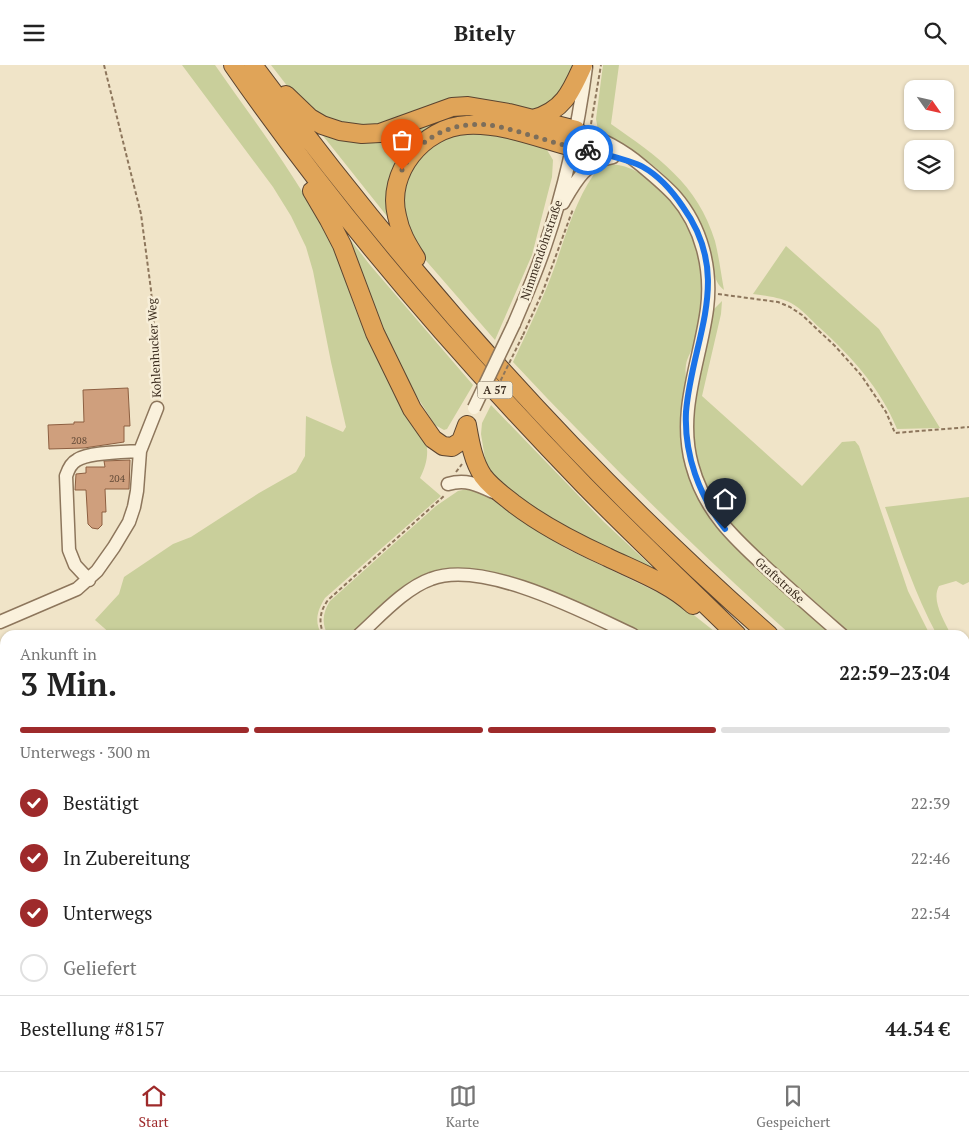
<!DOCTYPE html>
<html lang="de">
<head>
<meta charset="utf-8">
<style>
  body { margin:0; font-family:"PT Serif",serif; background:#f6f6f6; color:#222; height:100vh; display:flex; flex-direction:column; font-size:19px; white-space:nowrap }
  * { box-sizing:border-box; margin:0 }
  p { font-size:16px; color:#767676 }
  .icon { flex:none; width:28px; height:28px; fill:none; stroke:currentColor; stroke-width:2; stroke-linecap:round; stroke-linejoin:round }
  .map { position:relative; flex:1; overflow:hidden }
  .drawer { position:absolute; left:0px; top:565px; width:970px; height:441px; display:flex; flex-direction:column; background:#fff; border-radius:15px 15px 0 0; box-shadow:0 1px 4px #0004 }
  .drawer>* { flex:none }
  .needle { width:32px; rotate:124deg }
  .tools { position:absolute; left:904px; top:15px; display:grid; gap:10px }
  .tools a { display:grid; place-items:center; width:50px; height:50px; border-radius:10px; background:#fff; box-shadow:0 1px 4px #0004; font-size:25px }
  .pin { position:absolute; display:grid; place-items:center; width:42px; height:42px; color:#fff; margin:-51px -21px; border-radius:50% 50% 50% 0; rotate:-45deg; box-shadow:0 0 5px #0007 }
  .pin .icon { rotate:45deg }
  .courier { position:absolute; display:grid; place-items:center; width:50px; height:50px; margin:-25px; border:4px solid #1a73e8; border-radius:50%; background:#fff; color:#222; box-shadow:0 1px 6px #0007 }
  .head em { font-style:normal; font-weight:600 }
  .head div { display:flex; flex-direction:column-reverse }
  .head { display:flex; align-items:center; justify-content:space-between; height:85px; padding:0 20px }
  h1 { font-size:32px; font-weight:600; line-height:38px }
  .bar { display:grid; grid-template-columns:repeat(4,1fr); gap:8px 5px; align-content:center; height:60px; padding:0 20px }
  .bar i { height:6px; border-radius:4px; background:#e0e0e0 }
  .bar .current { background:#9e2a2b }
  .bar p { grid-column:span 4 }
  .line { display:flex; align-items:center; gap:12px; padding:0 20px; border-top:1px solid #e0e0e0 }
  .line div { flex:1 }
  ol { padding:0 20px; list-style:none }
  li { display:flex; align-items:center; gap:15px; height:55px }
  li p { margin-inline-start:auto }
  li .icon { padding:5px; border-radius:50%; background:#9e2a2b; color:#fff; stroke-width:4 }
  li:last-child { color:#767676 }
  li i { width:28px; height:28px; border:2px solid #e0e0e0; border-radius:50% }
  header { display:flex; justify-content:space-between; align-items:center; height:65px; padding:0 20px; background:#fff; font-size:22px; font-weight:600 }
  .menu { display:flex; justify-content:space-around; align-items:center; height:70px; border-top:1px solid #e0e0e0; background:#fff; font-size:14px; color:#767676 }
  .menu a { display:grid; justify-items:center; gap:2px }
  .menu .current { color:#9e2a2b }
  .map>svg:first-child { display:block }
  .green { fill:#c9cf9b }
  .water { fill:#a9c4bc; stroke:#6f938a }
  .building { fill:#cf9f7d; stroke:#8d5f41 }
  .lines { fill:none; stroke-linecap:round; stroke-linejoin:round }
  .minor-casing { stroke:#8d765c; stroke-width:15 }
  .highway-casing { stroke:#5b4430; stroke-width:20 }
  .path { stroke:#8d765c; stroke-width:2; stroke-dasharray:4 2.5; stroke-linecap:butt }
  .minor { stroke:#faf1dc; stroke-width:12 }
  .highway { stroke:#e0a458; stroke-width:18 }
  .minor-bridge-casing { stroke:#8d765c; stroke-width:15; stroke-linecap:butt }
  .path-bridge { stroke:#8d765c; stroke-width:2; stroke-dasharray:4 2.5; stroke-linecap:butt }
  .minor-bridge { stroke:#faf1dc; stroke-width:12 }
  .done { stroke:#7c6e5b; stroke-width:5; stroke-dasharray:0 9 }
  .route { stroke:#1a73e8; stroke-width:6 }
  .labels { text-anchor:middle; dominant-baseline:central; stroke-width:5; stroke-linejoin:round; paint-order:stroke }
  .number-label { font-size:10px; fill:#624a37 }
  .shield { fill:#f7eed8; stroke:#756857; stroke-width:1 }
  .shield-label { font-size:11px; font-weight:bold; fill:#3d2e20 }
  .street-label { font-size:12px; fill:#3d2e20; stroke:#f7eed8 }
</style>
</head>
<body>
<header><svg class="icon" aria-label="menu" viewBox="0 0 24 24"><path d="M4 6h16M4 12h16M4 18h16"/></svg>Bitely<svg class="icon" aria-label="search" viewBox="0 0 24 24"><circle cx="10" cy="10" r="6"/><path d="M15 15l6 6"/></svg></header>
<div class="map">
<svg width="969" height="1006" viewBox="0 0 969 1006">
  <rect width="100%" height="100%" fill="#f0e4c8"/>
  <!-- green -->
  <path class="green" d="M182,0H215C254,56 296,110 328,172C342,200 349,231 362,260C380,301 403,339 426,377C429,390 426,401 420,413L441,431L325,533C317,546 314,557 322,570H112L95,555L119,529L124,512L173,479L191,472L259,428L296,407L305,391L306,351L343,367L346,362L331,297L313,206L306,182L291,151L273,122Z
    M271,0H574L568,22L539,47L493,37L362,63L327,55L295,31Z
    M603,0H619L611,59C657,91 698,119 715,176C719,192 721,209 724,225C712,216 714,200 710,186C708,178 705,169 702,161C687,128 659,102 628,83C618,77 607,73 598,65L596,54Z
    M467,44L488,56L413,82L394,160L316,62L339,71Z
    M481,66L539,80L547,85L553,95L552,112L532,190L495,275L415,183L408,170L402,130L411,103L428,82L451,70Z
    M608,99C631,99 652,114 666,130C702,171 710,224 695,276C693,284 687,292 686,300C685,306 686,310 686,315C685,325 682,335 681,345C678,367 681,388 688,409C702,454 735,484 770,515C791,533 811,552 832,570H791C694,483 602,392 513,297C528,265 543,234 555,201C566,169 575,137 594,109L593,104Z
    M342,164L370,200L473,320L447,364L444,365L435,360L397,300Z
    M786,181L879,264L940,363L897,364C881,324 852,292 820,263C811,255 802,244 791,238C779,232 766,231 753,229Z
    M722,236L721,249L702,331L802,421L842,377L855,376L859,381L908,526L930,570H853L746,476L728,458L710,431L697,401L693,380L691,351L712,246Z
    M491,340L604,457L667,516L557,463L496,416L486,400L481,369L482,358Z
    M472,423L483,428L515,451L565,483L661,529L690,547L719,570H642L626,562L468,505L397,531L352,570H328C321,558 323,547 330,536L436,441L458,426Z
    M969,432V517L963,520L956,516L939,521C931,535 944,555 950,568L949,570H937C915,529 901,486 885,442Z
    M5,716V853L0,858V719Z
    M967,846H969V964L965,965V848Z"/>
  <!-- water -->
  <path class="water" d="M0,916L5,917V1001H74L75,1006H0Z
    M969,964V1006H922L924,1001H965V965Z"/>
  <!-- building -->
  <path class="building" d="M128,323L130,361H124V377L84,383L49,384L48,360L74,359V357H84L83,325Z
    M130,395L129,424H105L106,447H102V460L98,464L92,463L88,459L86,425H75L76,409L86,408V402H105L104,396Z"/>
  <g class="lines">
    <defs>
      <path id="minor" d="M576,65C601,73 622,84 642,101C654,111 665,120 675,131C702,162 712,204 707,244C700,297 677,346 692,400C705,448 736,475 771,507C795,529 818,549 842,570
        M572,82L611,92
        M563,138C575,117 586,96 613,92
        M514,259C525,233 536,208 545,181C565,123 578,63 586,2
        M448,419C465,414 477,419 493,427
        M89,515L75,500L69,485L66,411C68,405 71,398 77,395C89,387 125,387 140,386
        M0,557L77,524L97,506L114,482L129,457L134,442L137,426L140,386L157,343
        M359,570C379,552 405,523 431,514C483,494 584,547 633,570
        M965,671L969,675
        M965,830L969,833
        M0,865L5,860"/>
      <path id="highway" d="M233,0C337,150 457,289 584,420C634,471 686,520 737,570
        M253,0C405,206 577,401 769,570
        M286,30L310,53L322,60L340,66L362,69L380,68L452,42L468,41L509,48L576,65
        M533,54C563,46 571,27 583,0
        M312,126L329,155L342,180L375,268L412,344L433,374L443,381L452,382L461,376L467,360
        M416,193C407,179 400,167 397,151C386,108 423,62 467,60C502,58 538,73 572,82
        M467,360C470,377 473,396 483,411C491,422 504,431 514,439C543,461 574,477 607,492C636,506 669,518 693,540
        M965,733L969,736
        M965,757L969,760"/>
    </defs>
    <!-- minor casing -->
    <use href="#minor" class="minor-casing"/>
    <!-- highway casing -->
    <use href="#highway" class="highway-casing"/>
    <!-- path -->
    <path class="path" d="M104,0L141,149L151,225L159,321L158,333
      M591,59L601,0
      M718,229L778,237L790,242L802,250L835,281L861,310L886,347L895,368L969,362
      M523,270L543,226L573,144
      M456,407L462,399
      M324,570C318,557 320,546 328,535L445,430
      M965,609L969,612
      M0,893L5,891
      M890,1006L892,1001"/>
    <!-- minor -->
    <use href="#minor" class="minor"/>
    <!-- highway -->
    <use href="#highway" class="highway"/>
    <defs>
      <path id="minor-bridge" d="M474,343L514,259"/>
    </defs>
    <!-- minor-bridge casing -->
    <use href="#minor-bridge" class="minor-bridge-casing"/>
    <!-- path-bridge -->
    <path class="path-bridge" d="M492,333L523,270"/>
    <!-- minor-bridge -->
    <use href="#minor-bridge" class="minor-bridge"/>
  </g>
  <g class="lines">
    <!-- done -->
    <path class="done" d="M402,105C418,73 452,56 488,60C506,62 525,69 543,74C558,79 573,82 588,85"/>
    <!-- route -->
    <path class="route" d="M588,85C602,89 631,95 643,102C659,111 673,127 683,142C734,213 692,273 686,347C684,389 699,431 725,464"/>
  </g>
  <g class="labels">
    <!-- number labels -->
    <g class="number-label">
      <text x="79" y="375">208</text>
      <text x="117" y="413">204</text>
    </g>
    <!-- shield labels -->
    <rect class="shield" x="477.5" y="316.5" width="35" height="17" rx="4"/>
    <g class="shield-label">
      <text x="495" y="325">A 57</text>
    </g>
    <!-- street labels -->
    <g class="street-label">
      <text transform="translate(541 185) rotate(-71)">Nimmendohrstraße</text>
      <text transform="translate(154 283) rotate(-93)">Kohlenhucker Weg</text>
      <text transform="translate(780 515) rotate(42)">Graftstraße</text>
    </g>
  </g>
</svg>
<div class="tools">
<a><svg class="needle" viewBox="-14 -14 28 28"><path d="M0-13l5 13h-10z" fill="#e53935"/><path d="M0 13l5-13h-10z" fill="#767676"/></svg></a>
<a><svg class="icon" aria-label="layers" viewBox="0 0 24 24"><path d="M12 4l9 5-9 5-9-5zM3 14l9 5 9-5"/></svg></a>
</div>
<div class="pin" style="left:402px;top:105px;background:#ea580c"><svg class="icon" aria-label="bag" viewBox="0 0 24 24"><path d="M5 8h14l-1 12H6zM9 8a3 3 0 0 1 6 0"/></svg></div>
<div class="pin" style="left:725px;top:464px;background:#1f2937"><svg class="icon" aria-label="home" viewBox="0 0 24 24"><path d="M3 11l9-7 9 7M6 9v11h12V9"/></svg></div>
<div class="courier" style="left:588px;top:85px"><svg class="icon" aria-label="bike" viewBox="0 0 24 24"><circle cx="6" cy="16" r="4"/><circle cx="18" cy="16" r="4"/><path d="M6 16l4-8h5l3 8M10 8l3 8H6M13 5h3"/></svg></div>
<section class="drawer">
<div class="head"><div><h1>3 Min.</h1><p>Ankunft in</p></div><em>22:59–23:04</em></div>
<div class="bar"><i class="current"></i><i class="current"></i><i class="current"></i><i></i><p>Unterwegs · 300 m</p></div>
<ol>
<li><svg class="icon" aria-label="check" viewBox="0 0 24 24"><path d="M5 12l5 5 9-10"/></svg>Bestätigt<p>22:39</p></li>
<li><svg class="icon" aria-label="check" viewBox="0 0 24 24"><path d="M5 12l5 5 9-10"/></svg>In Zubereitung<p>22:46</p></li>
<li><svg class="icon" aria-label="check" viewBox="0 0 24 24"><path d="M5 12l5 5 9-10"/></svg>Unterwegs<p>22:54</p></li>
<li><i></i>Geliefert</li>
</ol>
<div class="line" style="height:65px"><div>Bestellung #8157</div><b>44.54 €</b></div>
</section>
</div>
<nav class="menu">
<a class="current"><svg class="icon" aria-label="home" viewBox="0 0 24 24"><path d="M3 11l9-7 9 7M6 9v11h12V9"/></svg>Start</a>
<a><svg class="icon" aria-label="map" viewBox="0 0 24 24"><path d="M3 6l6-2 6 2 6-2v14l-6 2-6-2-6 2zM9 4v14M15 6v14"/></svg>Karte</a>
<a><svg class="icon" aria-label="saved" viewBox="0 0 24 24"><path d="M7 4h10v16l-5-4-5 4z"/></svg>Gespeichert</a>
</nav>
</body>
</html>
